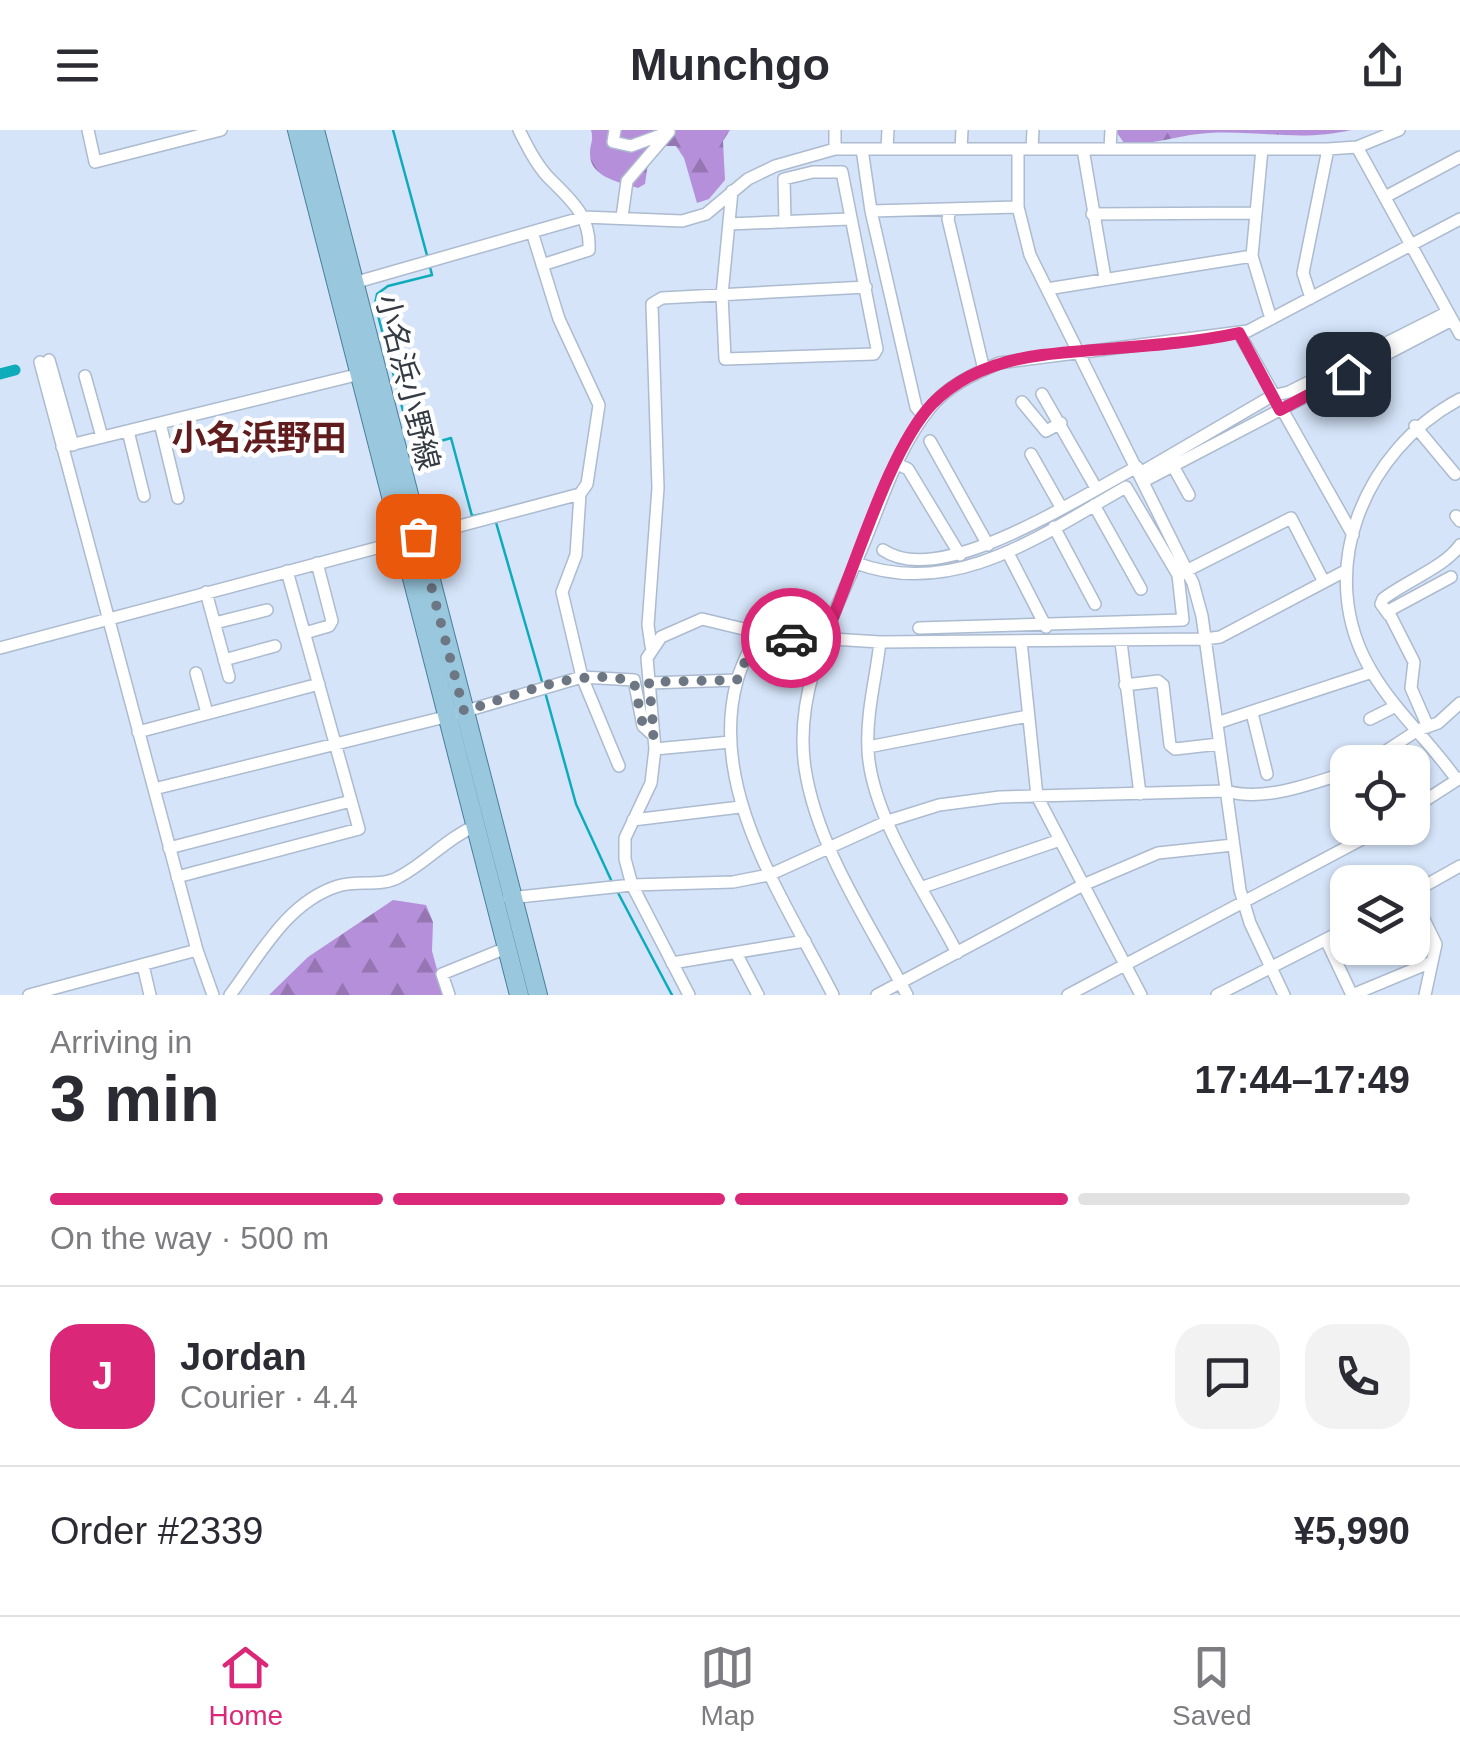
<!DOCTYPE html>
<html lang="en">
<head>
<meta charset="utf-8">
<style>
  body { margin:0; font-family:Arial,"Noto Sans JP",sans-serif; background:#f2f2f3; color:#2b2b33; height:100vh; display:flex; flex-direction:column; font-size:38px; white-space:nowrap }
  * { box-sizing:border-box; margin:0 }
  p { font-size:32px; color:#7c7c81 }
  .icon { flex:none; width:55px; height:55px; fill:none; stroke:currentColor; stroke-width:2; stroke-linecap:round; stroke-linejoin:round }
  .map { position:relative; height:865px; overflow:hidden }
  .panel { display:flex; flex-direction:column; background:#fff; flex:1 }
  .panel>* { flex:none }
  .buttons { position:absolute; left:1330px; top:615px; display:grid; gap:20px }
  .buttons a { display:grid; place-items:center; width:100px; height:100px; border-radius:20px; background:#fff; box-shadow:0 2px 8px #0004; font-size:50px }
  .pin { position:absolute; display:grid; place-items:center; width:85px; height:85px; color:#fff; margin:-42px; border-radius:20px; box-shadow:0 5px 15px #0006 }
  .courier { position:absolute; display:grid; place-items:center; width:100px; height:100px; margin:-50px; border:8px solid #db2777; border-radius:50%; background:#fff; color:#222; box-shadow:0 2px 12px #0007 }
  .summary em { font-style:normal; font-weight:800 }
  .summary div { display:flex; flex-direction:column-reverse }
  .summary { display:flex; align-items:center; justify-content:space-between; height:170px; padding:0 50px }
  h1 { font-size:65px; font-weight:800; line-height:75px }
  .bar { display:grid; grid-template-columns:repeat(4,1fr); gap:15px 10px; align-content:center; height:120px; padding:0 50px }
  .bar i { height:12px; border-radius:8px; background:#e1e1e2 }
  .bar .selected { background:#db2777 }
  .bar p { grid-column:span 4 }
  .line { display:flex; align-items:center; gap:25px; padding:0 50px; border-top:2px solid #e1e1e2 }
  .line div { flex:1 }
  .round { display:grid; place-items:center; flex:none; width:105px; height:105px; border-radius:30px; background:#f2f2f3 }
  header { display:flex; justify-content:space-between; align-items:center; height:130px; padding:0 50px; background:#fff; font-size:45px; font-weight:800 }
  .tab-bar { display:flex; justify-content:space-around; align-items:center; height:140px; border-top:2px solid #e1e1e2; background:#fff; font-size:28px; color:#7c7c81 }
  .tab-bar a { display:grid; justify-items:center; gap:5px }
  .tab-bar .selected { color:#db2777 }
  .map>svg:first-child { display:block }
  .forest { fill:url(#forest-firs) }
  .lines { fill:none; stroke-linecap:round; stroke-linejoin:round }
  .stream { stroke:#0eacbb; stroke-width:2.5 }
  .canal { stroke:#0eacbb; stroke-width:11 }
  .minor-casing { stroke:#acbbcf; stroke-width:14 }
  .primary-casing { stroke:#4a7f99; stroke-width:20 }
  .minor { stroke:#fff; stroke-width:11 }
  .primary { stroke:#99c8de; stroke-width:18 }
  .done { stroke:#6d7683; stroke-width:10; stroke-dasharray:0 18 }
  .route { stroke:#db2777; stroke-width:12 }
  .labels { text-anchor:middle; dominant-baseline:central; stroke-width:9; stroke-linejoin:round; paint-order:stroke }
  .street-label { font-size:30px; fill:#353b43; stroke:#fff }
  .quarter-label { font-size:35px; font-weight:bold; fill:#611c1d; stroke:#fff }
</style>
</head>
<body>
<header><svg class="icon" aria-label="menu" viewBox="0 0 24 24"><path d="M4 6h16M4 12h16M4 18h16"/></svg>Munchgo<svg class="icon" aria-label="share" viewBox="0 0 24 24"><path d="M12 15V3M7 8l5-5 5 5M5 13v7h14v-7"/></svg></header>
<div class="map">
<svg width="1460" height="865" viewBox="0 0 1460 865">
  <defs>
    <pattern id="forest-firs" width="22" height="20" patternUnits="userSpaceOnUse" patternTransform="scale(2.5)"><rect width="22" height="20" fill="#b68fda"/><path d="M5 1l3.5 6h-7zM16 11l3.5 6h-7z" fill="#9576b2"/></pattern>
  </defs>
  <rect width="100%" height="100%" fill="#d5e4f9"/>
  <!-- forest -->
  <path class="forest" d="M591,0H730L723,11L725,50L709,69L697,73L684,28L676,16H661L649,26L645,54L638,58C622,53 589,48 590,23C590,13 594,11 591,0Z
    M1115,0H1351C1302,12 1257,0 1209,3C1177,5 1158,15 1124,13Z
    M393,770L426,775L433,792L432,821L444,865H269L308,827Z"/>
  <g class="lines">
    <!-- stream -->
    <path class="stream" d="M393,0L428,129
      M430,137L432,145L388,156L377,164L375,174L413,319L451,308L472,386L493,382
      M495,389L543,555
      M545,562L576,674L612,752
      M616,759L672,865"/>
    <!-- canal -->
    <path class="canal" d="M0,244L15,240"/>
    <defs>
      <path id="minor" d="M88,0L95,32L221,0
        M519,0C527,16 536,34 548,47C571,70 591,86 589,120L542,135
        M615,0L613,12L631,16L669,2L627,51L622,87
        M835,0V19
        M1357,17L1460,204
        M862,19L871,81L916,277L924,286
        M887,19L888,0
        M961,19L962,0
        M1018,19V77L1030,125L1193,453L1202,486L1240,760L1250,793L1284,865
        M1032,19L1033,0
        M1083,19L1105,148
        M1110,19L1111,0
        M1262,19L1252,126L1271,189
        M732,61L722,165L725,229L874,224L877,219L842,42H813L784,49L785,92
        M1385,67L1460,27
        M950,80L948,89L984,240
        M871,81L1018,77
        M1092,84L1256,83
        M729,94L849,89
        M350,154L584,87L682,91L706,84L748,49L775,36L835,19H1328L1357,17L1399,0
        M1047,159L1252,126
        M1311,168L1303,143L1328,19
        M1239,203L1353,405
        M49,230L73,315
        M40,232L197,820L213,865
        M85,246L102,307
        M1042,264L1096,358
        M1022,272L1046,301L1061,293
        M160,293L178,368
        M1415,296L1455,344
        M128,301L144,366
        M930,311L988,415
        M62,317L360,244
        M1031,324L1061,377
        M897,334L908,339L960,425
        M1173,336L1189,365
        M1140,343L1272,266L1289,262L1448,182
        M1144,351L1452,190
        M1094,375L1141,459
        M1456,386L1460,391
        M1054,397L1095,474
        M883,420C941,460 1082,365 1137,337
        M1008,423L1046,497
        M856,433C955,470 1044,403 1126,357L1178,445L1291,388L1324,452
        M206,462L229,547
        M1389,485L1381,474L1383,469C1406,451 1445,437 1460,415
        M215,493L267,480
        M919,498L1183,490L1178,445
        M758,502C751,518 741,534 737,551C707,660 786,772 833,865
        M305,503L329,496L332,491L317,433
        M1021,511L1037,666L1141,865
        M880,512C876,548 866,583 868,620C871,686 927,764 957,823
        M1121,512L1140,664
        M651,516L648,495L658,358L652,174L662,168L866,157
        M0,518L580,364L587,354L599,275L559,189L532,102
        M224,530L275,516
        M196,543L207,583
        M649,553L737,550
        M1125,555L1158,551L1163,555L1170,615L1175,619L1219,614
        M1252,583L1267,644
        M1370,589L1396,576
        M1217,593L1372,542
        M1428,597L1411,558L1414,532L1388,481L1451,447
        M138,602L319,554
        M868,617L1028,586
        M655,619L730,612
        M1369,632L1418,600L1438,593L1460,573
        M619,636L582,547L634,550L643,596L654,606
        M1457,650C1431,613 1395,581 1372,542C1312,443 1364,320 1460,269
        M154,659L449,586L582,547L562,462L576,425L580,364
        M1412,679L1460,648
        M633,690L740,677
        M169,718L351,671
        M177,747L359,699L287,441
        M923,757L1060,710
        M1412,763L1460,736
        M1412,765L1436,814L1425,865
        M509,768L632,755L733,752L769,745L888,691L939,675L1000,667L1226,661C1264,672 1310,654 1348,642
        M1326,810L1352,865
        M736,823L758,865
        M672,833L805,811
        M143,835L150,865
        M29,865L197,820
        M230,865C260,825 287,772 338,756C358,750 382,757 399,747C427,732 447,708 477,695
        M449,865L442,844L506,818
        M689,865L632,755L625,729V708L651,653L655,619L647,528L661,507L702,489L769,505L880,512L1205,509L1220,507L1345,441
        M877,865L1083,755L1158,723L1233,715
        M907,865C870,794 817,718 805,638C793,559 835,484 864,413C883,367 898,318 930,278C947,256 974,244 999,233L1248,201L1460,89
        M1068,865L1383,698
        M1217,865L1348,798
        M1352,865L1429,833"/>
      <path id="primary" d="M297,0L519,865
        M315,0L538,865"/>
    </defs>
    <!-- minor casing -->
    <use href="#minor" class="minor-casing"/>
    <!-- primary casing -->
    <use href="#primary" class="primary-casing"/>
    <!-- minor -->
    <use href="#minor" class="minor"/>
    <!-- primary -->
    <use href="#primary" class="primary"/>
  </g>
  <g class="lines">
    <!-- done -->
    <path class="done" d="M418,406L464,581C516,566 581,535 634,552L642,591L654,606L649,552L737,550L758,502L791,508"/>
    <!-- route -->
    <path class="route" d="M791,508L824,509C853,445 887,322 932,274C961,244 1002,230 1042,225C1107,217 1174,217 1239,203L1280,280L1348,244"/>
  </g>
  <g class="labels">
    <!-- street labels -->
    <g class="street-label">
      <text transform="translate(408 252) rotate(76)">小名浜小野線</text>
    </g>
    <!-- quarter labels -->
    <g class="quarter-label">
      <text x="259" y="307">小名浜野田</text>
    </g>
  </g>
</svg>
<div class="buttons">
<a><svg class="icon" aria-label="locate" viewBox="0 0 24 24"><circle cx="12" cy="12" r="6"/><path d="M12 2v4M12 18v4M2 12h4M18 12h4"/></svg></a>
<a><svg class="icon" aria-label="layers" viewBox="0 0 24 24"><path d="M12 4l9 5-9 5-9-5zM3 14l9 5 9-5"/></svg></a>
</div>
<div class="pin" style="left:418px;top:406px;background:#ea580c"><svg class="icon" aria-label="bag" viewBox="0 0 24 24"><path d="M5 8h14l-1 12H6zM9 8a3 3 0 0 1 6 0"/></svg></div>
<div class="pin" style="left:1348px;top:244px;background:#1f2937"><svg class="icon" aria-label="home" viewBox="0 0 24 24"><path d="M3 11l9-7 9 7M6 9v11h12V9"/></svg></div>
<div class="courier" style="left:791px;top:508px"><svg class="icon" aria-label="car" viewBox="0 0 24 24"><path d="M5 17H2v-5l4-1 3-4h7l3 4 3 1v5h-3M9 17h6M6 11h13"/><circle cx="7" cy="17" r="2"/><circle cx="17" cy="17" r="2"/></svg></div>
</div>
<section class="panel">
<div class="summary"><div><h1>3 min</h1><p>Arriving in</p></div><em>17:44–17:49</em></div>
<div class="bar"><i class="selected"></i><i class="selected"></i><i class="selected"></i><i></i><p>On the way · 500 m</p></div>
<div class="line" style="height:180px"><b class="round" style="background:#db2777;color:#fff">J</b><div><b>Jordan</b><p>Courier · 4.4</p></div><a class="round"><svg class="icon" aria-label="chat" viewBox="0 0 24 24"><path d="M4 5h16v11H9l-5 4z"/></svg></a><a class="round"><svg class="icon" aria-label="phone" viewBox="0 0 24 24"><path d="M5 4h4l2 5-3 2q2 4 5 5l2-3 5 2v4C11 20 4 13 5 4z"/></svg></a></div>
<div class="line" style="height:130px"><div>Order #2339</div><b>¥5,990</b></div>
</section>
<nav class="tab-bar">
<a class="selected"><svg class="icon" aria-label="home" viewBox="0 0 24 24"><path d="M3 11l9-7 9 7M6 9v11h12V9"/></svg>Home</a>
<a><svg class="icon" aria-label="map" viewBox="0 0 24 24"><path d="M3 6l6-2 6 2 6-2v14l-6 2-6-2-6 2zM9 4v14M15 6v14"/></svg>Map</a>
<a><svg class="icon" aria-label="saved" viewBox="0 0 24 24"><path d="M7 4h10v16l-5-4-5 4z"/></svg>Saved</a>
</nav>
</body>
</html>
